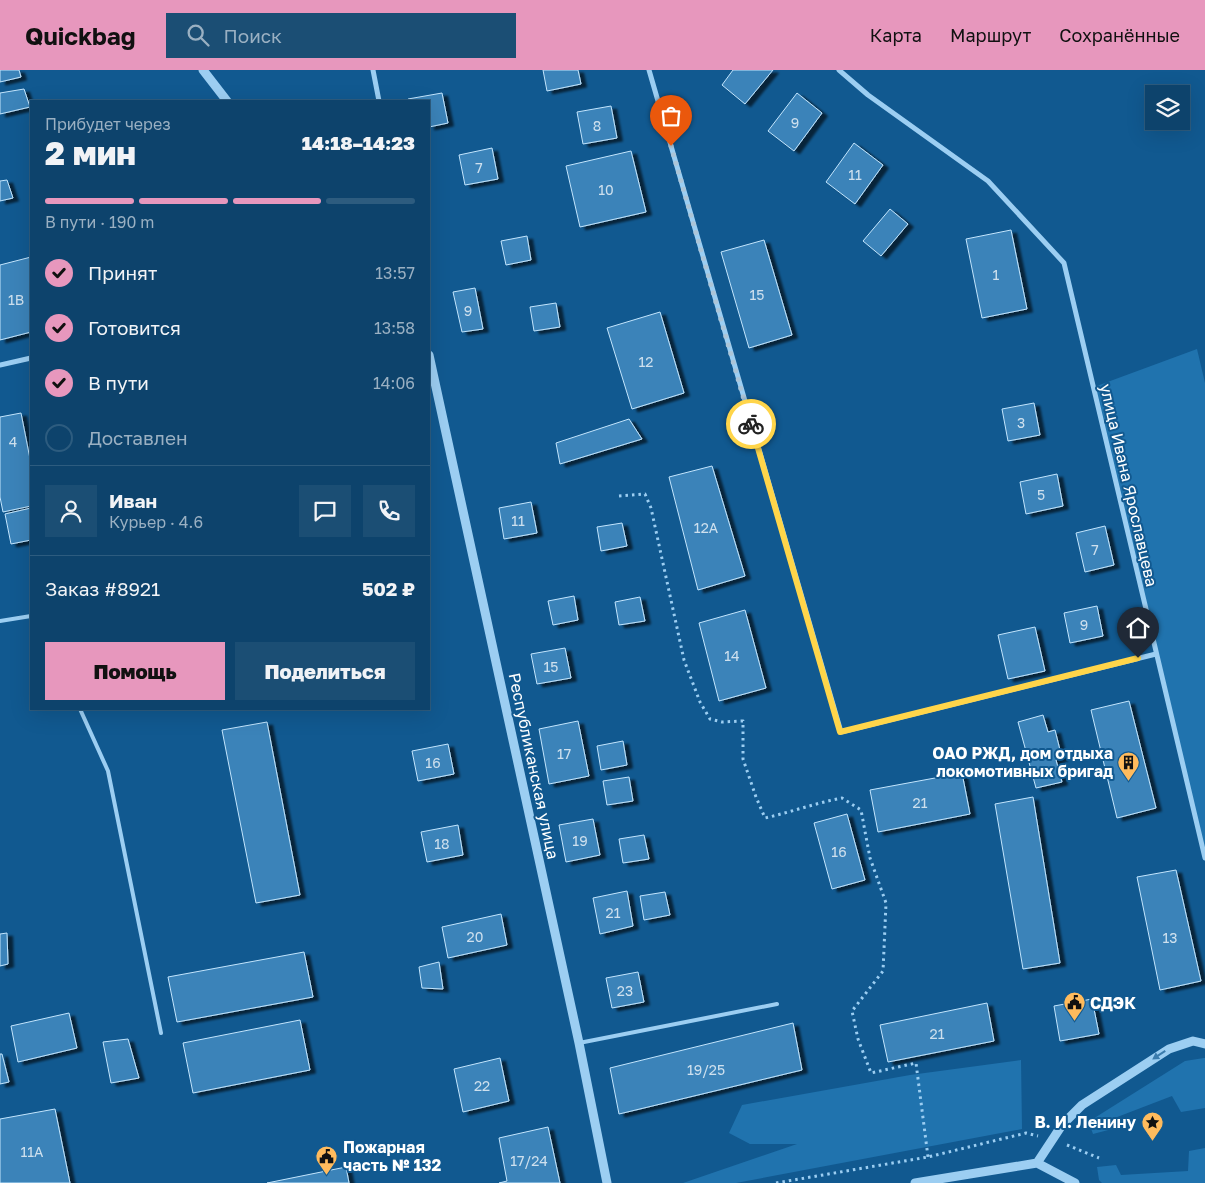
<!DOCTYPE html>
<html lang="ru">
<head>
<meta charset="utf-8">
<style>
  body { margin:0; font-family:"Golos Text",sans-serif; background:#1b4e74; color:#f1f3f6; height:100vh; display:flex; flex-direction:column; font-size:19px; white-space:nowrap }
  * { box-sizing:border-box; margin:0 }
  p { font-size:16px; color:#9ab0c2 }
  .icon { flex:none; width:28px; height:28px; fill:none; stroke:currentColor; stroke-width:2; stroke-linecap:round; stroke-linejoin:round }
  .map { position:relative; flex:1; overflow:hidden }
  .details { position:absolute; left:30px; top:30px; width:400px; height:610px; display:flex; flex-direction:column; background:#0d436c; border-radius:0px; box-shadow:0 5px 20px #0002,0 0 0 1px #2d5c7f }
  .details>* { flex:none }
  .buttons { position:absolute; left:1145px; top:15px; display:grid; gap:10px }
  .buttons a { display:grid; place-items:center; width:45px; height:45px; border-radius:0px; background:#0d436c; box-shadow:0 5px 20px #0002,0 0 0 1px #2d5c7f; font-size:25px }
  .pin { position:absolute; display:grid; place-items:center; width:42px; height:42px; color:#fff; margin:-51px -21px; border-radius:50% 50% 50% 0; rotate:-45deg; box-shadow:0 0 5px #0007 }
  .pin .icon { rotate:45deg }
  .courier { position:absolute; display:grid; place-items:center; width:50px; height:50px; margin:-25px; border:4px solid #ffd54a; border-radius:50%; background:#fff; color:#222; box-shadow:0 1px 6px #0007 }
  .headline em { font-style:normal; font-weight:800 }
  .headline div { display:flex; flex-direction:column-reverse }
  .headline { display:flex; align-items:center; justify-content:space-between; height:85px; padding:0 15px }
  h1 { font-size:32px; font-weight:800; line-height:38px }
  .bar { display:grid; grid-template-columns:repeat(4,1fr); gap:8px 5px; align-content:center; height:60px; padding:0 15px }
  .bar i { height:6px; border-radius:4px; background:#2d5c7f }
  .bar .selected { background:#e797bd }
  .bar p { grid-column:span 4 }
  .line { display:flex; align-items:center; gap:12px; padding:0 15px; border-top:1px solid #2d5c7f }
  .line div { flex:1 }
  .round { display:grid; place-items:center; flex:none; width:52px; height:52px; border-radius:0px; background:#1b4e74 }
  ol { padding:0 15px; list-style:none }
  li { display:flex; align-items:center; gap:15px; height:55px }
  li p { margin-inline-start:auto }
  li .icon { padding:5px; border-radius:50%; background:#e797bd; color:#111; stroke-width:4 }
  li:last-child { color:#9ab0c2 }
  li i { width:28px; height:28px; border:2px solid #2d5c7f; border-radius:50% }
  .primary-button { display:flex; gap:10px; margin-top:auto; padding:10px 15px }
  .primary-button a { flex:1; height:58px; border-radius:0px; background:#e797bd; color:#111; font-size:20px; font-weight:800; line-height:58px; text-align:center }
  .primary-button a+a { background:#1b4e74; color:#f1f3f6 }
  header { display:flex; align-items:center; gap:30px; box-sizing:border-box; height:70px; padding:0 25px; background:#e797bd; color:#111 }
  header strong { font-size:24px }
  nav { display:flex; gap:28px; margin-inline-start:auto; font-size:18px }
  .search { width:350px; height:45px; background:#1b4e74; display:flex; align-items:center; gap:12px; box-sizing:border-box; padding:0 18px; border-radius:0px; color:#9ab0c2; font-size:19px }
  .map>svg:first-child { display:block }
  .green { fill:#2073ae }
  .building { fill:#3a83b9; stroke:#c3e5fd; filter:url(#shadow) }
  .lines { fill:none; stroke-linecap:round; stroke-linejoin:round }
  .path { stroke:#9ccef2; stroke-width:3; stroke-dasharray:2.5 4; stroke-linecap:butt }
  .service { stroke:#9ccef2; stroke-width:4 }
  .minor { stroke:#9ccef2; stroke-width:5 }
  .tertiary { stroke:#9ccef2; stroke-width:9 }
  .oneway { fill:#3b7cad }
  .done { stroke:#acc5d8; stroke-width:5; stroke-dasharray:0 9 }
  .route { stroke:#ffd54a; stroke-width:6 }
  .labels { text-anchor:middle; dominant-baseline:central; stroke-width:4; stroke-linejoin:round; paint-order:stroke }
  .number-label { font-size:14px; fill:#cee0ee }
  .street-label { font-size:16px; fill:#fff; stroke:#115990 }
  .poi-label { font-size:16px; font-weight:bold; fill:#fff; stroke:#115990; text-anchor:end }
</style>
</head>
<body>
<header>
<strong>Quickbag</strong>
<div class="search"><svg class="icon" aria-label="search" viewBox="0 0 24 24"><circle cx="10" cy="10" r="6"/><path d="M15 15l6 6"/></svg>Поиск</div>
<nav><a>Карта</a><a>Маршрут</a><a>Сохранённые</a></nav>
</header>
<div class="map">
<svg width="1205" height="1113" viewBox="0 0 1205 1113">
  <defs>
    <filter id="shadow"><feDropShadow dx="5.5" dy="3" stdDeviation="1" flood-color="#0009"/></filter>
  </defs>
  <rect width="100%" height="100%" fill="#115990"/>
  <!-- green -->
  <path class="green" d="M1197,279L1205,313V788L1094,317Z
    M1204,988H1205V1038L1181,1042L1172,1026L1112,1049V1059L1093,1064L1089,1053L1096,1047L1185,991Z
    M1021,990L1022,1059L736,1113H683L797,1074H750L729,1063L742,1035L910,1005Z
    M1205,1078V1113H1102L1099,1110L1097,1097L1116,1095L1121,1105L1188,1101L1189,1081Z"/>
  <!-- building -->
  <path class="building" d="M0,0H19L21,7L0,12Z
    M543,0H578L581,14L547,21Z
    M733,0H773L745,34L722,15Z
    M24,19L30,37L0,44V23Z
    M442,23L448,53L429,57V31H408V29Z
    M797,23L822,43L794,81L768,61Z
    M611,36L617,68L583,74L577,42Z
    M854,73L883,95L855,134L826,112Z
    M492,78L498,109L465,115L459,85Z
    M631,81L646,142L580,157L566,96Z
    M7,110L13,128L0,131V111Z
    M890,139L908,154L881,186L863,171Z
    M1011,160L1027,239L982,248L966,169Z
    M527,166L531,190L506,195L501,171Z
    M764,170L792,265L749,278L721,182Z
    M31,187V262L0,270V195Z
    M475,218L483,259L462,262L453,222Z
    M556,233L560,257L534,261L530,237Z
    M660,242L684,323L632,339L607,258Z
    M1034,333L1040,365L1008,371L1002,339Z
    M21,343L31,394V436L3,442L0,427V347Z
    M629,349L642,369L560,394L556,373Z
    M712,396L745,506L698,520L669,407Z
    M1057,404L1063,436L1026,444L1020,412Z
    M531,432L537,463L504,469L499,438Z
    M31,438V470L11,474L5,444Z
    M622,453L627,476L601,481L597,457Z
    M1105,456L1114,495L1085,502L1076,463Z
    M574,526L578,550L553,555L548,531Z
    M640,527L645,551L619,555L615,532Z
    M1097,536L1103,566L1070,573L1064,543Z
    M745,540L766,618L719,631L699,553Z
    M1035,557L1045,601L1008,609L998,565Z
    M565,578L571,608L537,614L531,584Z
    M1129,631L1156,738L1117,748L1091,640Z
    M1043,645L1048,662L1055,660L1062,688L1056,690L1062,712L1036,718L1018,652Z
    M578,651L589,706L549,714L539,659Z
    M267,652L300,825L256,833L222,660Z
    M623,671L627,695L601,700L597,676Z
    M448,674L454,704L418,711L412,681Z
    M962,703L970,744L878,762L870,720Z
    M629,707L633,731L607,735L603,711Z
    M1033,727L1060,893L1023,899L995,734Z
    M847,744L865,810L832,819L814,753Z
    M593,749L600,785L566,792L559,755Z
    M458,755L463,785L427,792L421,762Z
    M644,765L649,789L623,793L619,769Z
    M1176,800L1201,911L1160,920L1137,807Z
    M627,821L633,856L600,864L593,828Z
    M665,822L670,845L644,850L640,826Z
    M501,844L507,875L448,888L442,857Z
    M7,863L8,894L0,896V864Z
    M304,882L313,927L177,952L168,907Z
    M439,892L443,919L422,918L419,897Z
    M638,902L644,932L612,938L606,908Z
    M1092,929L1099,964L1060,971L1054,936Z
    M987,933L994,971L888,992L880,955Z
    M69,943L77,978L18,992L11,956Z
    M300,950L310,1000L193,1023L183,973Z
    M793,953L802,1000L619,1044L610,998Z
    M128,969L139,1008L111,1013L103,972Z
    M0,984H2L9,1012L0,1014Z
    M500,988L509,1031L463,1042L454,999Z
    M55,1039L70,1113H0V1049Z
    M548,1057L560,1113H499L507,1111L499,1068Z
    M346,1097L349,1113H267Z"/>
  <g class="lines">
    <!-- path -->
    <path class="path" d="M619,426L645,424L651,438L684,590L700,632L710,649L722,652L743,651V689L756,727L765,748C791,742 816,733 842,728L861,740L870,788L886,833L884,879L883,901L852,941L858,969L871,1003L916,993L928,1087
      M1067,1075L1099,1088
      M776,1113L928,1087L1026,1063L1038,1066"/>
    <!-- service -->
    <path class="service" d="M0,551L31,546
      M80,639L108,701L161,963
      M579,973L777,934"/>
    <!-- minor -->
    <path class="minor" d="M373,0L379,31
      M649,0L841,662L1156,584
      M839,0L868,25L988,111L1064,193L1205,788
      M0,295L31,288"/>
    <!-- tertiary -->
    <path class="tertiary" d="M203,0L227,31
      M429,285L579,973L607,1113
      M1037,1093L1062,1055L1082,1035L1169,979L1193,971L1205,974
      M1037,1093L1075,1113
      M915,1113L1037,1093"/>
  </g>
  <!-- one-way arrows -->
  <defs><path id="oneway-solid" d="M-6-.8H1V-3.2L6.5 0L1 3.2V.8H-6Z" transform="scale(1.25)"/></defs>
  <use class="oneway" href="#oneway-solid" transform="translate(1159 985) rotate(147)"/>
  <g class="lines">
    <!-- done -->
    <path class="done" d="M671,76L751,354"/>
    <!-- route -->
    <path class="route" d="M751,354L840,662L1138,588"/>
  </g>
  <!-- icons -->
  <defs>
    <symbol id="building-pin" viewBox="-11 -11 22 30"><path d="M0 17L-7.5 6A9.5 9.5 0 1 1 7.5 6Z" fill="#ffbb5d" stroke="#115990"/><path d="M-4-6H4V6H1V3H-1V6H-4ZM-2.5-4.3h1.7v1.8h-1.7ZM.8-4.3h1.7v1.8H.8ZM-2.5-1h1.7V.8h-1.7ZM.8-1h1.7V.8H.8Z" fill="#111"/></symbol>
    <symbol id="civic-pin" viewBox="-11 -11 22 30"><path d="M0 17L-7.5 6A9.5 9.5 0 1 1 7.5 6Z" fill="#ffbb5d" stroke="#115990"/><path d="M-.6-6.5H3V-4.5H.6V-3L4-1V1h2V6H-6V1h2V-1L-.6-3ZM-1.2 2.5V6h2.4V2.5Z" fill="#111"/></symbol>
    <symbol id="sight-pin" viewBox="-11 -11 22 30"><path d="M0 17L-7.5 6A9.5 9.5 0 1 1 7.5 6Z" fill="#ffbb5d" stroke="#115990"/><path d="M0-6L1.8-2.2L6-1.7L2.9 1.2L3.7 5.4L0 3.3L-3.7 5.4L-2.9 1.2L-6-1.7L-1.8-2.2Z" fill="#111"/></symbol>
  </defs>
  <g fill-rule="evenodd">
    <use href="#building-pin" x="1116" y="680" width="25" height="34"/>
    <use href="#civic-pin" x="1062" y="920" width="25" height="34"/>
    <use href="#sight-pin" x="1140" y="1040" width="25" height="34"/>
    <use href="#civic-pin" x="314" y="1074" width="25" height="34"/>
  </g>
  <g class="labels">
    <!-- number labels -->
    <g class="number-label">
      <text x="795" y="52">9</text>
      <text x="597" y="55">8</text>
      <text x="479" y="97">7</text>
      <text x="855" y="104">11</text>
      <text x="606" y="119">10</text>
      <text x="996" y="204">1</text>
      <text x="757" y="224">15</text>
      <text x="16" y="229">1В</text>
      <text x="468" y="240">9</text>
      <text x="646" y="291">12</text>
      <text x="1021" y="352">3</text>
      <text x="13" y="371">4</text>
      <text x="1041" y="424">5</text>
      <text x="518" y="450">11</text>
      <text x="706" y="457">12А</text>
      <text x="1095" y="479">7</text>
      <text x="1084" y="554">9</text>
      <text x="732" y="585">14</text>
      <text x="551" y="596">15</text>
      <text x="564" y="683">17</text>
      <text x="433" y="692">16</text>
      <text x="920" y="732">21</text>
      <text x="580" y="770">19</text>
      <text x="442" y="773">18</text>
      <text x="839" y="781">16</text>
      <text x="613" y="842">21</text>
      <text x="475" y="866">20</text>
      <text x="1170" y="867">13</text>
      <text x="625" y="920">23</text>
      <text x="937" y="963">21</text>
      <text x="706" y="999">19/25</text>
      <text x="482" y="1015">22</text>
      <text x="32" y="1081">11А</text>
      <text x="529" y="1090">17/24</text>
    </g>
    <!-- street labels -->
    <g class="street-label">
      <text transform="translate(1129 415) rotate(77)">улица Ивана Ярославцева</text>
      <text transform="translate(534 696) rotate(78)">Республиканская улица</text>
    </g>
    <!-- poi labels -->
    <g class="poi-label">
      <text x="1113" y="683">ОАО РЖД, дом отдыха<tspan x="1113" dy="18">локомотивных бригад</tspan></text>
      <text x="1090" y="933" text-anchor="start">СДЭК</text>
      <text x="1136" y="1052">В. И. Ленину</text>
      <text x="343" y="1077" text-anchor="start">Пожарная<tspan x="343" dy="18">часть № 132</tspan></text>
    </g>
  </g>
</svg>
<div class="buttons">
<a><svg class="icon" aria-label="layers" viewBox="0 0 24 24"><path d="M12 4l9 5-9 5-9-5zM3 14l9 5 9-5"/></svg></a>
</div>
<div class="pin" style="left:671px;top:76px;background:#ea580c"><svg class="icon" aria-label="bag" viewBox="0 0 24 24"><path d="M5 8h14l-1 12H6zM9 8a3 3 0 0 1 6 0"/></svg></div>
<div class="pin" style="left:1138px;top:588px;background:#1f2937"><svg class="icon" aria-label="home" viewBox="0 0 24 24"><path d="M3 11l9-7 9 7M6 9v11h12V9"/></svg></div>
<div class="courier" style="left:751px;top:354px"><svg class="icon" aria-label="bike" viewBox="0 0 24 24"><circle cx="6" cy="16" r="4"/><circle cx="18" cy="16" r="4"/><path d="M6 16l4-8h5l3 8M10 8l3 8H6M13 5h3"/></svg></div>
<section class="details">
<div class="headline"><div><h1>2 мин</h1><p>Прибудет через</p></div><em>14:18–14:23</em></div>
<div class="bar"><i class="selected"></i><i class="selected"></i><i class="selected"></i><i></i><p>В пути · 190 m</p></div>
<ol>
<li><svg class="icon" aria-label="check" viewBox="0 0 24 24"><path d="M5 12l5 5 9-10"/></svg>Принят<p>13:57</p></li>
<li><svg class="icon" aria-label="check" viewBox="0 0 24 24"><path d="M5 12l5 5 9-10"/></svg>Готовится<p>13:58</p></li>
<li><svg class="icon" aria-label="check" viewBox="0 0 24 24"><path d="M5 12l5 5 9-10"/></svg>В пути<p>14:06</p></li>
<li><i></i>Доставлен</li>
</ol>
<div class="line" style="height:90px"><a class="round"><svg class="icon" aria-label="person" viewBox="0 0 24 24"><circle cx="12" cy="8" r="4"/><path d="M4 21q1-7 8-7t8 7"/></svg></a><div><b>Иван</b><p>Курьер · 4.6</p></div><a class="round"><svg class="icon" aria-label="chat" viewBox="0 0 24 24"><path d="M4 5h16v11H9l-5 4z"/></svg></a><a class="round"><svg class="icon" aria-label="phone" viewBox="0 0 24 24"><path d="M5 4h4l2 5-3 2q2 4 5 5l2-3 5 2v4C11 20 4 13 5 4z"/></svg></a></div>
<div class="line" style="height:65px"><div>Заказ #8921</div><b>502 ₽</b></div>
<div class="primary-button"><a>Помощь</a><a>Поделиться</a></div>
</section>
</div>
</body>
</html>
